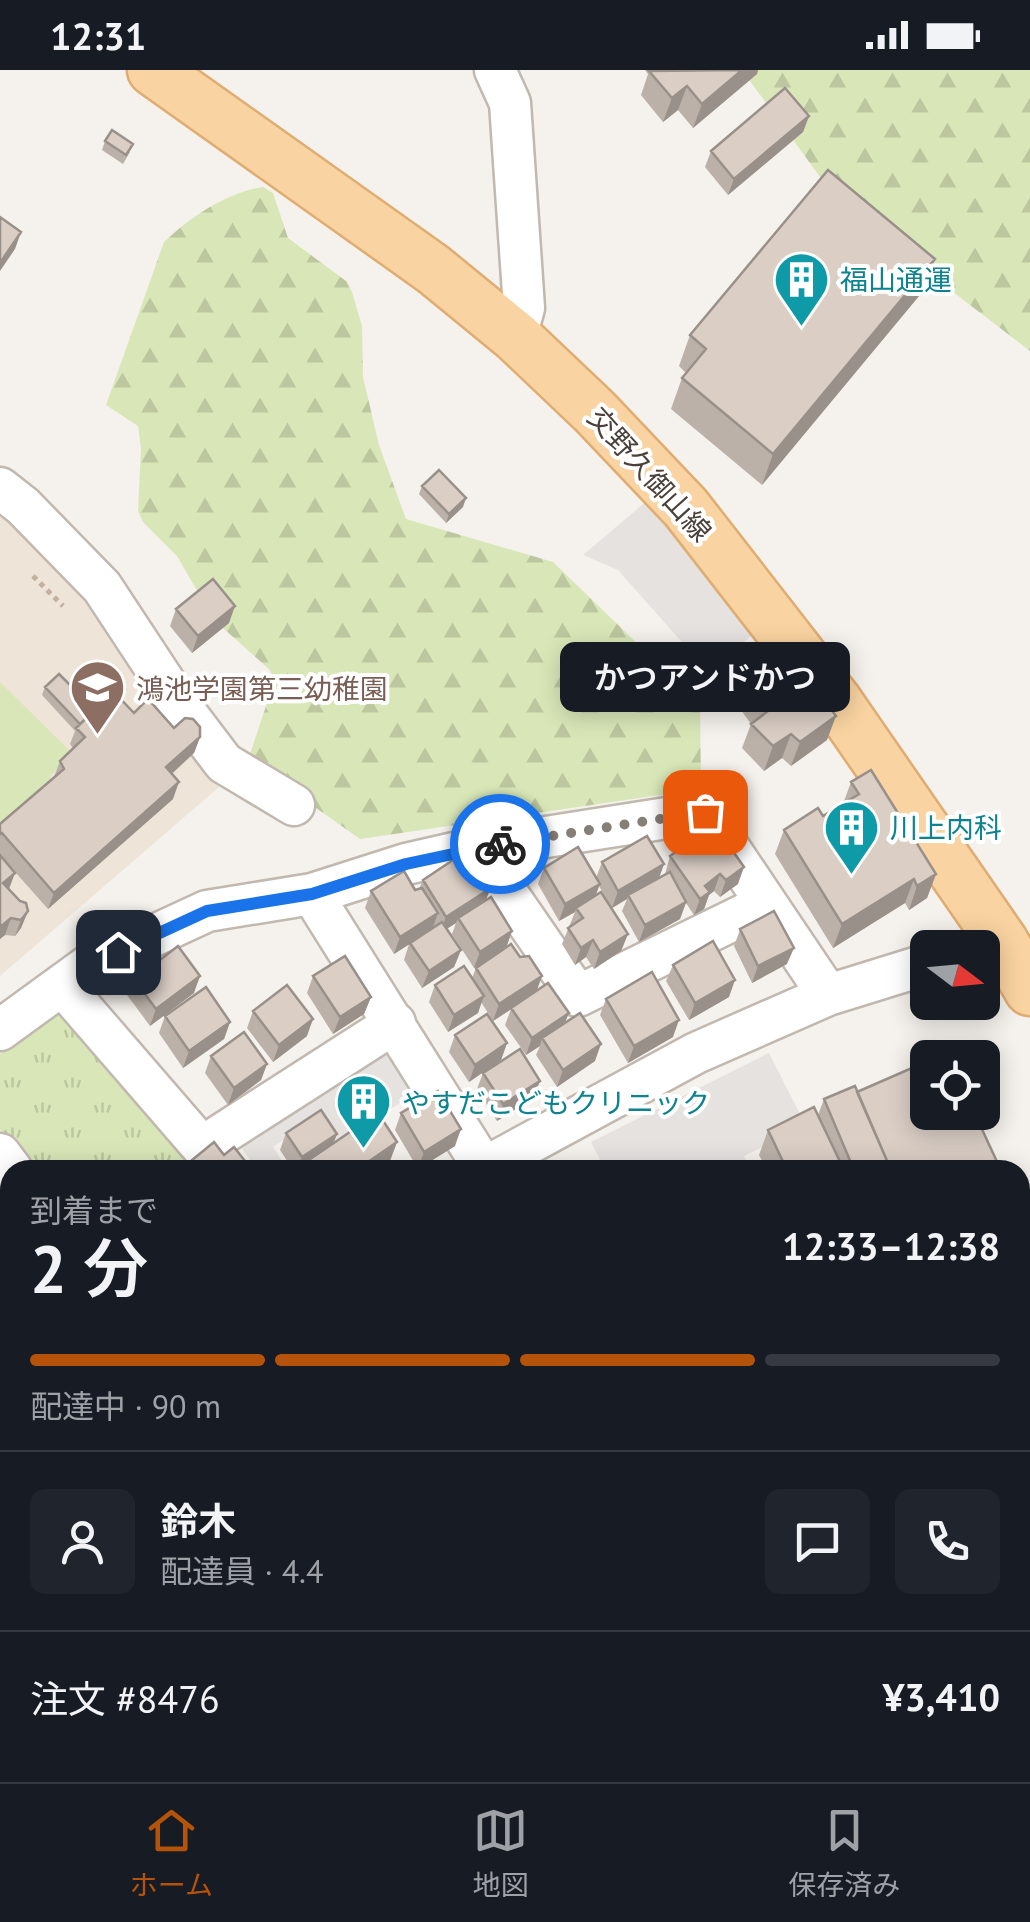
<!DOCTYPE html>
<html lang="ja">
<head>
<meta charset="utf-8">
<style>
  body { margin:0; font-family:"PT Sans","Noto Sans JP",sans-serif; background:#20242c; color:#f1f3f6; height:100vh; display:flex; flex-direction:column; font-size:38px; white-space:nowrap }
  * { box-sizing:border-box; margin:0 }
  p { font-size:32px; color:#9ea1a6 }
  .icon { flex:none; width:55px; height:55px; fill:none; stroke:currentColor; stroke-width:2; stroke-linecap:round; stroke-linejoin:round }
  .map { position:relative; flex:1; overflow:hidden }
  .panel { position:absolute; left:0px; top:1090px; width:1030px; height:622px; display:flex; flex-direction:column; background:#171b24; border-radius:30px 30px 0 0; box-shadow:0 5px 25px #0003 }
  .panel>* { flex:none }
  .needle { width:65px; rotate:106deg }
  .tools { position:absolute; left:910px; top:860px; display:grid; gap:20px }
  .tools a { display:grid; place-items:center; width:90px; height:90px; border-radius:15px; background:#171b24; box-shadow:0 5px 25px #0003; font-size:50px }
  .pin { position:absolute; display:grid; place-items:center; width:85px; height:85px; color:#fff; margin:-42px; border-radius:20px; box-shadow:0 5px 15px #0006 }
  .courier { position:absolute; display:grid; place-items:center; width:100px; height:100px; margin:-50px; border:8px solid #1a73e8; border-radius:50%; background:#fff; color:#222; box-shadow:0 2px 12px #0007 }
  .bubble { position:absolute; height:70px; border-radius:15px; background:#171b24; box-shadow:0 5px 25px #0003; font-size:32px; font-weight:600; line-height:70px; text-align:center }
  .headline em { font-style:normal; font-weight:600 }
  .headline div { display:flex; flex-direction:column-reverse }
  .headline { display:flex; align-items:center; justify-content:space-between; height:170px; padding:0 30px }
  h1 { font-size:65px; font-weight:600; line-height:75px }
  .bar { display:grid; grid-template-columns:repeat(4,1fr); gap:15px 10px; align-content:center; height:120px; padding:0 30px }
  .bar i { height:12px; border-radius:8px; background:#363941 }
  .bar .on { background:#b45309 }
  .bar p { grid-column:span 4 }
  .line { display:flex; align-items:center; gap:25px; padding:0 30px; border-top:2px solid #363941 }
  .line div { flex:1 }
  .round { display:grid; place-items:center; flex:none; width:105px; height:105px; border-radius:15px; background:#20242c }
  .status { display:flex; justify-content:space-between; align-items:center; height:70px; padding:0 50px; background:#171b24; direction:ltr }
  .status svg { height:28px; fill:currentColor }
  .dock { display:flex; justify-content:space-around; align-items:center; height:140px; border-top:2px solid #363941; background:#171b24; font-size:28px; color:#9ea1a6 }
  .dock a { display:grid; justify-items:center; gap:5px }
  .dock .on { color:#b45309 }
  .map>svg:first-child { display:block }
  .education { fill:#eee4d7 }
  .forest { fill:url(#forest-firs) }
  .park { fill:url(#park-tufts) }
  .pitch { fill:#d9e7b8 }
  .parking { fill:#e5e2e0 }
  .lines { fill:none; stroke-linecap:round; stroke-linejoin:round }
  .minor-casing { stroke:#c1b8af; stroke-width:45 }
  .major-casing { stroke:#dfad71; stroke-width:55 }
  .path { stroke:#c2b1a1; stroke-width:5; stroke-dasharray:5 5; stroke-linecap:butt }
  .minor { stroke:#fff; stroke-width:40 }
  .major { stroke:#f9d3a1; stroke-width:50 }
  .wall { fill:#bbb1a9 }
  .shaded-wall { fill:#99908a }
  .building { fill:#dacec5; stroke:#99908a; stroke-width:2.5 }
  .done { stroke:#867f78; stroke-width:10; stroke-dasharray:0 18 }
  .route { stroke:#1a73e8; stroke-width:12 }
  .labels { text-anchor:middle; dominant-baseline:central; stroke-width:8; stroke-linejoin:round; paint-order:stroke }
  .culture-label { font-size:28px; fill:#0d838f; stroke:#fff; text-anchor:start }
  .street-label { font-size:28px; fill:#4a413a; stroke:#fff }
  .education-label { font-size:28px; fill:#785e54; stroke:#fff; text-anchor:start }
</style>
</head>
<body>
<div class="status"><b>12:31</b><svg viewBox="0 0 49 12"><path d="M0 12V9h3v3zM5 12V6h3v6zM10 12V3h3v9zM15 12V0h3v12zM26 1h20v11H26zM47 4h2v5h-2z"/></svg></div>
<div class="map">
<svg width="1030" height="1712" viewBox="0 0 1030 1712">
  <defs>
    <pattern id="forest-firs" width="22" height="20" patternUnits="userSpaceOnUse" patternTransform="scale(2.5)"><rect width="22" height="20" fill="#d9e7b8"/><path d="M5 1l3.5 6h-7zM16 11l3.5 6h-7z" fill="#bcc79f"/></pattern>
    <pattern id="park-tufts" width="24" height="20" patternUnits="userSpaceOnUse" patternTransform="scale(2.5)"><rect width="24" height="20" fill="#d9e7b8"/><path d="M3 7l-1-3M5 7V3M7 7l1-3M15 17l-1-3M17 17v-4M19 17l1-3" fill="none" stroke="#bcc79f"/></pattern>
  </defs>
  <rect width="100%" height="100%" fill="#f5f1ec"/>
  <!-- education -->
  <path class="education" d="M0,436L84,520L226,711L0,906Z"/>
  <!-- forest -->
  <path class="forest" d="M742,0H1030V281L842,137Z
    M263,117L273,123L288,168L346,211L352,222L362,256L363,307L379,375L406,449L553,492L700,634L701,719L360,769L248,690L275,609L269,599L214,550L177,486L143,452L138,441L141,379L138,356L106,335L164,172C192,146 226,123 263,117Z"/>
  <!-- park -->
  <path class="park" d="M65,933L190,1087L171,1100H30L0,1060V984Z"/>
  <!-- pitch -->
  <path class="pitch" d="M0,612L74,685L50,706L55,713L0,760Z"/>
  <!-- parking -->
  <path class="parking" d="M655,424L759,559L737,578L764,615L736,633L618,500L583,485Z
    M769,983L806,1056L744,1086L751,1100H605L591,1072Z
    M361,986H397L419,1020L337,1075L317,1047L273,1077L288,1100H257L237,1071Z"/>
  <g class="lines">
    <defs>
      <path id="minor" d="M495,0L510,33L524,238L516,267
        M0,418L23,436L102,517L177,631L224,693L294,735
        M476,778L578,926L766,834
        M312,824L484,1098
        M62,915L202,1077L395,953
        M0,960L88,896L207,841L312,824L406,794L476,778L705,742L828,925
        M0,1084L12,1100
        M480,1100L696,983L828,925L928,894
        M1020,1160L1030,1156
        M0,1218L10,1210
        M1020,1305L1030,1300
        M1020,1411L1030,1406
        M0,1427L10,1419
        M1020,1595L1030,1590
        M397,1702L404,1712
        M609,1702L615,1712
        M717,1702L723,1712
        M835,1702L841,1712
        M104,1712L117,1702
        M344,1712L357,1702
        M1008,1712L1030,1701"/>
      <path id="major" d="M153,0L433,199L516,267L595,342L686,438L836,631L1002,871L1030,920"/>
    </defs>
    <!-- minor casing -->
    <use href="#minor" class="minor-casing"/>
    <!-- major casing -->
    <use href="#major" class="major-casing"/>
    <!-- path -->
    <path class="path" d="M33,506L63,536"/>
    <!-- minor -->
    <use href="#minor" class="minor"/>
    <!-- major -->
    <use href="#major" class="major"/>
  </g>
  <!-- wall -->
  <path class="wall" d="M645,0H758L757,4L693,58L678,40L663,52L641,25L648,4Z
    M809,46L803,62L728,125L705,97L711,81Z
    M105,71L130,82L123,94L102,80Z
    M935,189L924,220L762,415L671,339L682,308L686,303L679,296L690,265Z
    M422,416L463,437L446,453L419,424Z
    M176,539L229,553L192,583L170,556Z
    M745,609L827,670L791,696L782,688L764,701L742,678L751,654L736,633Z
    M45,617L95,640L134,643L200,667L194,683L172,704L173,729L48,839L0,785V754L54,707L60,691L73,678L70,674L75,661L42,625Z
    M851,712L936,804L927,828L909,840L905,833L833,878L775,784L784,760L823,746L843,734Z
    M714,754L738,814L720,827L714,821L709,825L704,839L694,845L686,833L680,849L639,872L622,841L627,829L612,838L599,816L595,826L628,864L621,881L594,899L586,887L575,895L562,874L575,842L559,851L538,814L544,798L596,808L602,792L664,794L659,807L665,804L670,786Z
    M0,785L9,820L28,841L21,858L15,866L5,865L0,869Z
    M423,810L486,830L512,861L506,878L474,898L452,864L456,853L447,859L461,880L454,897L422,918L404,890L409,874L394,884L365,838L371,821L415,820L419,819Z
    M740,860L787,894L752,913L734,876Z
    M122,893H156L194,923L150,956L116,910Z
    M673,895L729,927L689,950L666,911Z
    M476,898L537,921L595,991L557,1017L536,985L540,976L526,985L505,955L511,939L493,951L481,932L478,943L448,962L429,932L435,915L472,908Z
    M313,906L371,927L364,944L333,964L307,923Z
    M606,929L673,967L628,993L600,945Z
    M253,941L307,966L273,992L247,958Z
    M165,946L230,952L224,969L183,998L159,963Z
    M455,965L507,973L501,990L469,1012L449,982Z
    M211,986L267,994L261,1010L228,1035L205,1003Z
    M483,1003L540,1011L533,1028L497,1051L477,1019Z
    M857,1022L997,1100H767L759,1085L768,1060L818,1045L824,1029Z
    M401,1043L455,1076L418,1099L395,1060Z
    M286,1063L337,1064L333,1073L397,1072L388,1096L383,1100H293L280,1080Z
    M1030,1186V1266L1024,1269L1020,1261V1192Z
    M10,1302V1373L8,1374L4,1369L0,1380V1310Z
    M1020,1432L1029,1438L1030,1435V1538L1023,1542L1020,1535Z
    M1030,1606V1656L1020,1636V1614L1021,1610Z
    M232,1702H303L300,1712H228Z
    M473,1702H525L531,1712H476L472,1706Z
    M528,1702H552L537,1712H534Z
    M650,1702H696L683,1712H656Z
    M873,1702H922L919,1712H878Z"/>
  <!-- shaded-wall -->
  <path class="shaded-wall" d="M742,0H758L757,4L693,58L702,34Z
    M687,16L678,40L663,52L672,28Z
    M809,46L803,62L728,125L734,109Z
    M21,162L15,179L0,201V193Z
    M935,189L924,220L762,415L773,384Z
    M466,428L463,437L446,453L449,444Z
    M235,536L229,553L192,583L198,566Z
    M836,646L827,670L791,696L800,672Z
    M791,664L782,688L764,701L773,676Z
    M200,667L194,683L160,714L166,697Z
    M179,712L173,729L48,839L54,823Z
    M664,794L658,811L628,825L627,829L612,838L618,821Z
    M744,797L738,814L720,827L726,810Z
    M15,803L9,819L3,813Z
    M720,804L714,821L709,825L704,839L694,845L705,816Z
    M936,804L927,828L909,840L917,816Z
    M914,809L905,833L833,878L842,854Z
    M600,814L594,830L576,838L575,842L559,851L565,834Z
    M491,818L484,834L458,848L456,853L440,863L446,847Z
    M686,832L680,849L639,872L645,855Z
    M28,841L21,858L15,866L21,850Z
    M438,843L432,860L394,884L400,867Z
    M11,848L5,865L0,869V857Z
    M512,861L506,878L474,898L480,882Z
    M628,864L621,881L594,899L600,882Z
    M593,870L586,887L575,895L581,878Z
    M794,878L787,894L752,913L758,896Z
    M461,880L454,897L422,918L429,901Z
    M200,906L194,923L150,956L156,939Z
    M542,906L536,923L493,951L499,934Z
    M735,910L729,927L689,950L695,933Z
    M484,926L478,943L448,962L454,945Z
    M371,927L364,944L333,964L340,947Z
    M569,943L562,960L542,968L540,976L526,985L532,968Z
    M313,949L307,966L273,992L279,975Z
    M679,950L673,967L628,993L634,976Z
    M230,952L224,969L183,998L189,981Z
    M507,973L501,990L469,1012L475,995Z
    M601,974L595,991L557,1017L563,1000Z
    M267,994L261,1010L228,1035L234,1018Z
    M540,1011L533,1028L497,1051L503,1034Z
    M461,1059L455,1076L418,1099L424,1082Z
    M337,1064L331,1080L297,1100L302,1087Z
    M397,1072L388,1096L383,1100H363L365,1094Z
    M10,1156V1168L0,1175L2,1162Z
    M1030,1254V1266L1024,1269Z
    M1030,1355V1369L1020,1374V1360Z
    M1030,1473V1487L1020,1492V1478Z
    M1030,1525V1538L1023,1542Z
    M10,1527V1544L0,1552V1535Z
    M303,1702L300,1712H290Z
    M539,1702H552L535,1712Z
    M677,1702H696L683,1712H668L670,1707Z
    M912,1702H922L919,1712H893Z"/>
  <!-- building -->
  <path class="building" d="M742,0L702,34L687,16L672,28L649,1Z
    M785,18L809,46L734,109L711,81Z
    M112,60L133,74L126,85L105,71Z
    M828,100L935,189L773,384L682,308L706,279L690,265Z
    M0,147L21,162L0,193Z
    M439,400L466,428L449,444L422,416Z
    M213,509L235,536L198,566L176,539Z
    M787,578L836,646L800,672L791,664L773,676L751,654L768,641L745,609Z
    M59,604L95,640L80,654L45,617Z
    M114,622L134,643L148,629L174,658L185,648L193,649L200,657V667L166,697L179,712L54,823L2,763L0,764V754L64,699L60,691L85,667L76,658Z
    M871,700L936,804L917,816L914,809L842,854L784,760L818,738L823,746L859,724L851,712Z
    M714,754L744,797L726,810L720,804L705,816L710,822L700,829L670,786Z
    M647,766L664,794L618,821L602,792Z
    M578,777L600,814L565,834L544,798Z
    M0,785L15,803L3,813L20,831L26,833L28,841L21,850L11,848L0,857Z
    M456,788L466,802L476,795L491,818L446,847L423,810Z
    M404,801L415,820L422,818L438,843L400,867L371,821Z
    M670,802L686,832L645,855L628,825Z
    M601,822L628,864L600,882L593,870L581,878L568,858L583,848L576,838Z
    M491,827L512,861L480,882L458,848Z
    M774,841L794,878L758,896L740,859Z
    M442,852L461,880L429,901L410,873Z
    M713,871L735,910L695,933L673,895Z
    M511,874L520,887L529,886L542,906L499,934L476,898Z
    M178,876L200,906L156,939L122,893L144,877L156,893Z
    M345,886L371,927L340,947L313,906Z
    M464,896L484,926L454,945L435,915Z
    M652,902L679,950L634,976L606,929Z
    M548,913L569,943L532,968L511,938Z
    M287,915L313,949L279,975L253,941Z
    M206,917L230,952L189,981L165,946Z
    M580,943L601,974L563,1000L542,968Z
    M487,944L507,973L475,995L455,965Z
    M244,962L267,994L234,1018L211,986Z
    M520,979L540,1011L503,1034L483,1003Z
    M947,982L949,988H935Z
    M928,991V1042H974L999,1096L989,1100H922L920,1096L910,1100H891L857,1022Z
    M855,1016L891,1100H854L824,1029Z
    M438,1021L461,1059L424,1082L401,1043Z
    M814,1037L844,1100H787L768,1060Z
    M321,1040L337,1064L302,1087L286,1063Z
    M378,1043L397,1072L365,1094L369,1100H294Z
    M214,1072L224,1085L234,1077L252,1100H180Z
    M8,1112L10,1114V1156L2,1162L0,1159V1118Z
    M1030,1186V1252L1020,1232V1192Z
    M10,1302V1352L0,1339V1310Z
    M1029,1307L1030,1310V1355L1020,1360V1312Z
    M1025,1430L1030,1440V1473L1020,1478V1432Z
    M0,1460L10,1473V1527L0,1535Z
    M1030,1484V1525H1029L1020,1506V1489Z
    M1030,1606V1627L1021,1610Z
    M237,1702H303L290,1712H244Z
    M486,1702H525L531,1712H492Z
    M567,1702H597L601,1710L598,1712H551Z
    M793,1702H825L831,1712H782L780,1710Z
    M888,1702H912L893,1712Z
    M383,1705L388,1712H373Z"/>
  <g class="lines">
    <!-- done -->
    <path class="done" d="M500,774L705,742"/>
    <!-- route -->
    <path class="route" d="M118,882L207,841L312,824L406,794L500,774"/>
  </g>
  <!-- icons -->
  <defs>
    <symbol id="building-pin" viewBox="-11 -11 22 30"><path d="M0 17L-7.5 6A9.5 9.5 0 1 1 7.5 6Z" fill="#0f9aa8" stroke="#fff"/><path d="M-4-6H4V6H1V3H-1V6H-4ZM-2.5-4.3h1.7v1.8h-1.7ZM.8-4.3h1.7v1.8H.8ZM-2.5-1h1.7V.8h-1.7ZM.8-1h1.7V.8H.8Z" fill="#fff"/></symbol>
    <symbol id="school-pin" viewBox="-11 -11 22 30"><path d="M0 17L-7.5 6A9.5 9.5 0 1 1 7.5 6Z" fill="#8d6e63" stroke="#fff"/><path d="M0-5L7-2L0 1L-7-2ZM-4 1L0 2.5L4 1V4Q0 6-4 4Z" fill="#fff"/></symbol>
  </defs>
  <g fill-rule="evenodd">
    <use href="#building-pin" x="770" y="178" width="63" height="86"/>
    <use href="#school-pin" x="66" y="586" width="63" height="86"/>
    <use href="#building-pin" x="820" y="726" width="63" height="86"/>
    <use href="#building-pin" x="332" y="1000" width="63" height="86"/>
  </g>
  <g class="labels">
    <!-- culture labels -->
    <g class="culture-label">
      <text x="840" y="209">福山通運</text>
      <text x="890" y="757">川上内科</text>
      <text x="402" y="1032">やすだこどもクリニック</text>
    </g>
    <!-- street labels -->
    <g class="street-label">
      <text transform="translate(650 404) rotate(48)">交野久御山線</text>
    </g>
    <!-- education labels -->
    <g class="education-label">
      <text x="136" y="618">鴻池学園第三幼稚園</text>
    </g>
  </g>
</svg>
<div class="tools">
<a><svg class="needle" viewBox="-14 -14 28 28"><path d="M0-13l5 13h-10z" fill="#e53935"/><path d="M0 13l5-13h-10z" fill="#9ea1a6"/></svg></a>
<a><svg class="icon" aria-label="locate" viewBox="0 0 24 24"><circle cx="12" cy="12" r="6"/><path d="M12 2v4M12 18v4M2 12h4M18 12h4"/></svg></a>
</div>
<div class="pin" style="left:705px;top:742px;background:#ea580c"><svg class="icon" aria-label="bag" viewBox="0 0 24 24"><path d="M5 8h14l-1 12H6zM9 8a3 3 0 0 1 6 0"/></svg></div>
<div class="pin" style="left:118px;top:882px;background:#1f2937"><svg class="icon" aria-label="home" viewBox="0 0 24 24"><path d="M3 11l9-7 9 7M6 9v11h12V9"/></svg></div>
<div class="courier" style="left:500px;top:774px"><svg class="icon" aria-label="bike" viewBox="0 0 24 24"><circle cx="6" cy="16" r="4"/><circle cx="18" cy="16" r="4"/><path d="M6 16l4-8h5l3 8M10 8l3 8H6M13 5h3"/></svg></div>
<div class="bubble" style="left:560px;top:572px;width:290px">かつアンドかつ</div>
<section class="panel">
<div class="headline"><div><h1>2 分</h1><p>到着まで</p></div><em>12:33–12:38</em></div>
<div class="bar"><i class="on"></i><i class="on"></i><i class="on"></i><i></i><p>配達中 · 90 m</p></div>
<div class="line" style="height:180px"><a class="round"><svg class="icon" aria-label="person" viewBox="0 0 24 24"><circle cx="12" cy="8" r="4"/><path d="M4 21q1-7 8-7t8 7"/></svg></a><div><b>鈴木</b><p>配達員 · 4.4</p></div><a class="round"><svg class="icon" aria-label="chat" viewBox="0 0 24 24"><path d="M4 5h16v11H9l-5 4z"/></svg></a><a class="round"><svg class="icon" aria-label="phone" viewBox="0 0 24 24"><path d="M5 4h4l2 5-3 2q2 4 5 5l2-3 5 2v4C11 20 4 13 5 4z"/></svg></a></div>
<div class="line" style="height:130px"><div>注文 #8476</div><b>¥3,410</b></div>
</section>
</div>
<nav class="dock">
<a class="on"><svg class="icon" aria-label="home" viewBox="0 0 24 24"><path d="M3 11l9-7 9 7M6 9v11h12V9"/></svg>ホーム</a>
<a><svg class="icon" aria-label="map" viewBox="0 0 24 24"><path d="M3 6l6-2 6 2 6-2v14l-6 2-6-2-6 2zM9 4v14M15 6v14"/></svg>地図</a>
<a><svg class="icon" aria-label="saved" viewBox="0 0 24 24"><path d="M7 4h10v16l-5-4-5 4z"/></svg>保存済み</a>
</nav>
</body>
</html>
